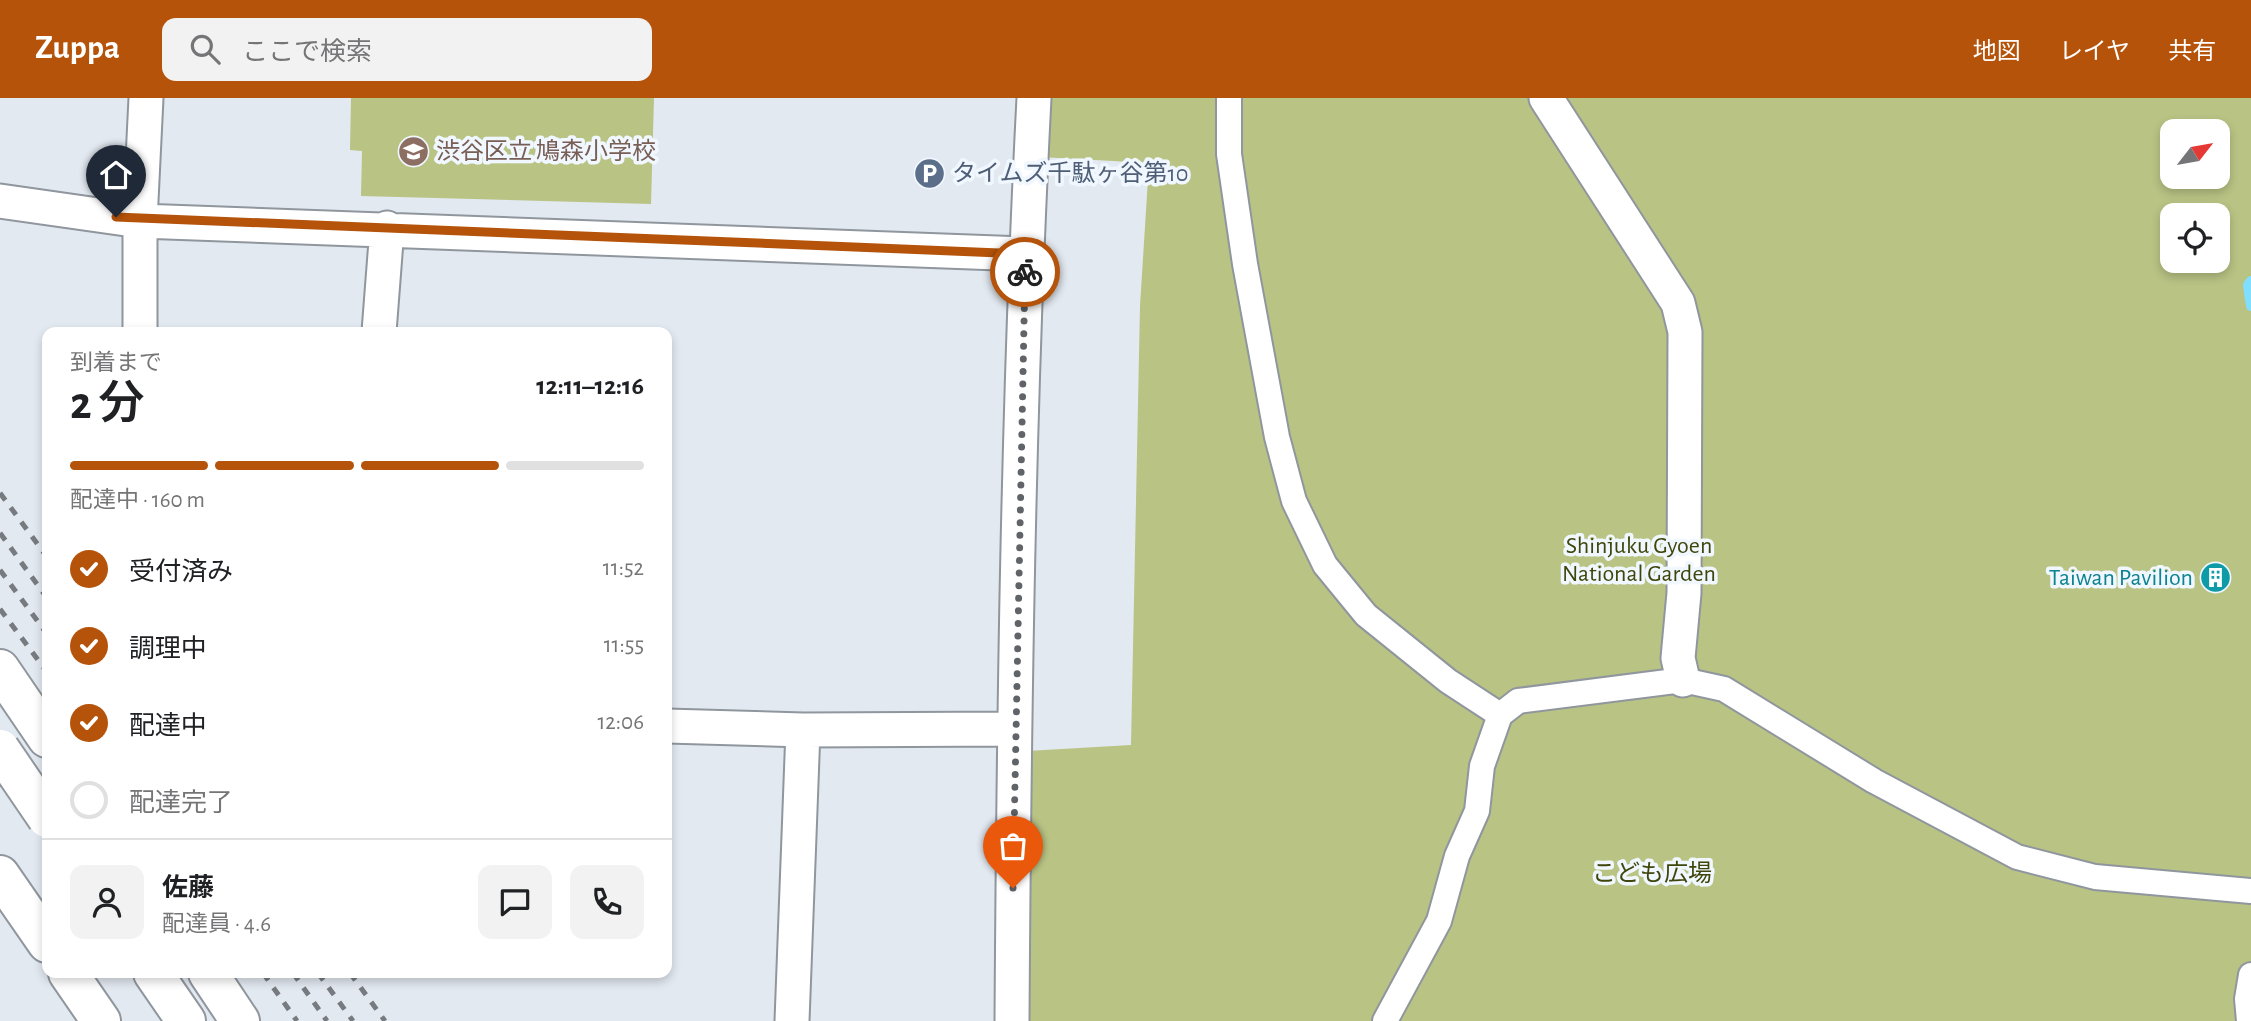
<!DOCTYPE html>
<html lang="ja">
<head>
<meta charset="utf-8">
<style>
  body { margin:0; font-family:"Alegreya Sans","Noto Sans JP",sans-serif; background:#f2f2f2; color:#202124; height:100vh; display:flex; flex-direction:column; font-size:26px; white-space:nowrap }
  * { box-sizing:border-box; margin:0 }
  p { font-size:23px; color:#757577 }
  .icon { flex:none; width:38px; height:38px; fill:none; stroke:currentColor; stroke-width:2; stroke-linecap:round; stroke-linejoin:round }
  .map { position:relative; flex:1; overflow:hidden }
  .sheet { position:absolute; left:42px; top:229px; width:630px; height:651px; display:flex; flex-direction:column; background:#fff; border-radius:14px; box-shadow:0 4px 10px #0003 }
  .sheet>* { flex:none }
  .needle { width:46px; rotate:59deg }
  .fabs { position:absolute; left:2160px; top:21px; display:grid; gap:14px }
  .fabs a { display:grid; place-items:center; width:70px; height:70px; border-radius:14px; background:#fff; box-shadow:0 4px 10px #0003; font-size:35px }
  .pin { position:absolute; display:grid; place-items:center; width:60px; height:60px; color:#fff; margin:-72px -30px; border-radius:50% 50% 50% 0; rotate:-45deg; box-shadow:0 0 7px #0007 }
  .pin .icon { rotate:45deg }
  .courier { position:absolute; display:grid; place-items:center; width:70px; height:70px; margin:-35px; border:5px solid #b45309; border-radius:50%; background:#fff; color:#222; box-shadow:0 2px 9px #0007 }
  .overview em { font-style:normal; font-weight:600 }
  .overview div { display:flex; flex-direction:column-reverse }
  .overview { display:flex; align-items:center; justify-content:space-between; height:119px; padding:0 28px }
  h1 { font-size:46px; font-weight:600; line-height:52px }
  .bar { display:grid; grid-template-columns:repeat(4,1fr); gap:10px 7px; align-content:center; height:84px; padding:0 28px }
  .bar i { height:9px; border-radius:5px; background:#e0e0e0 }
  .bar .active { background:#b45309 }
  .bar p { grid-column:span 4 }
  .line { display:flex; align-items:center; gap:18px; padding:0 28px; border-top:2px solid #e0e0e0 }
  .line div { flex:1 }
  .round { display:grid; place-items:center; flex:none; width:74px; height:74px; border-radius:14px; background:#f2f2f2 }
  ol { padding:0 28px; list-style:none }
  li { display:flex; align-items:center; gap:21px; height:77px }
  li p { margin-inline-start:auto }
  li .icon { padding:7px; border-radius:50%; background:#b45309; color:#fff; stroke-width:4 }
  li:last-child { color:#757577 }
  li i { width:38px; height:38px; border:4px solid #e0e0e0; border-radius:50% }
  header { display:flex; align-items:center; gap:42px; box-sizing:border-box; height:98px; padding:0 35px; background:#b45309; color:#fff }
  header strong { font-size:33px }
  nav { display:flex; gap:38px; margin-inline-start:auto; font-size:24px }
  .search { width:490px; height:63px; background:#f2f2f2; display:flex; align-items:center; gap:18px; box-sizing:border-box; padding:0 24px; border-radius:14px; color:#757577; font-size:26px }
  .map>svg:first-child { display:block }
  .green { fill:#b9c384; fill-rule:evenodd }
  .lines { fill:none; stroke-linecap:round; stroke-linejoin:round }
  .stream { stroke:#80deff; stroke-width:10 }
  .minor-tunnel { stroke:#bbc0c7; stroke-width:33; stroke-dasharray:33 17; stroke-linecap:butt }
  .pedestrian-casing { stroke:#90969d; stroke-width:28 }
  .minor-casing { stroke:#90969d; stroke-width:37 }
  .secondary-casing { stroke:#90969d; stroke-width:42 }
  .motorway-casing { stroke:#90969d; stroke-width:42 }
  .pedestrian { stroke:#fff; stroke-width:24 }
  .minor { stroke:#fff; stroke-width:33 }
  .secondary { stroke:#fff; stroke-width:38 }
  .motorway { stroke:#fff; stroke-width:38 }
  .rail { stroke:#777b80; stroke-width:5; stroke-dasharray:9 9; stroke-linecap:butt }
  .motorway-bridge-casing { stroke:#90969d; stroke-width:42; stroke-linecap:butt }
  .motorway-bridge { stroke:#fff; stroke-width:38 }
  .done { stroke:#606468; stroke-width:7; stroke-dasharray:0 12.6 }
  .route { stroke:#b45309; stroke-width:9 }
  .labels { text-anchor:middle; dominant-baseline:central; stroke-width:7; stroke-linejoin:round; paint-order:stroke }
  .education-label { font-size:24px; fill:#785e54; stroke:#f0f7ff; text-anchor:start }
  .service-label { font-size:24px; fill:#4e5e75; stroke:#f0f7ff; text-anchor:start }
  .park-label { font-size:24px; fill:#40460b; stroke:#f0f7ff }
  .culture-label { font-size:24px; fill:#0d838f; stroke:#f0f7ff; text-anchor:end }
</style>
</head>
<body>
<header>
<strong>Zuppa</strong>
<div class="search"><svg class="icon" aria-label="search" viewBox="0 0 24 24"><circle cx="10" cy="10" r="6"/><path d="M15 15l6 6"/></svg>ここで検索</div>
<nav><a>地図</a><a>レイヤ</a><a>共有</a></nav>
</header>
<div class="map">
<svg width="2251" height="923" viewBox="0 0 2251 923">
  <rect width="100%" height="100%" fill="#e3e9f1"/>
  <!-- green -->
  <path class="green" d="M351,0H654L651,106L361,98L362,53L350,52Z
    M1044,0H2251V923H1026L1027,653L1131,647L1140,208L1149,65L1040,59ZM2172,33H2217V79H2172ZM2172,117H2217V163H2172Z"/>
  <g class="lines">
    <!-- stream -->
    <path class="stream" d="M2251,183L2248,187L2251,208"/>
    <!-- minor-tunnel -->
    <path class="minor-tunnel" d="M0,683L47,651"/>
    <defs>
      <path id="pedestrian" d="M1229,0V56L1245,166L1277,339L1294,403L1325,467L1366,517L1448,583L1500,617L1482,668L1477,713L1457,758L1439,823L1385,923
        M1500,617L1518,603L1683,582L1724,591L1874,683L2017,759L2095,779L2251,793
        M2249,923L2247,901L2251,877"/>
      <path id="minor" d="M1546,0L1678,205L1685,234L1684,495L1678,560L1683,582
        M0,103L140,123L1026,156
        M140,234V123L146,0
        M379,234L387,130
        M667,628L803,632L1014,631
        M792,923L803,632
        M1012,923C1014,615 1018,307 1034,0"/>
      <path id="secondary" d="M0,777L47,845
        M68,875L101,923"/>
      <path id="motorway" d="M0,571L47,640
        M153,875L186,923
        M208,875L240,923"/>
    </defs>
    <!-- pedestrian casing -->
    <use href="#pedestrian" class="pedestrian-casing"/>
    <!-- minor casing -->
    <use href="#minor" class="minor-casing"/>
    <!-- secondary casing -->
    <use href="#secondary" class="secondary-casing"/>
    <!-- motorway casing -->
    <use href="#motorway" class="motorway-casing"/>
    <!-- pedestrian -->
    <use href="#pedestrian" class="pedestrian"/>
    <!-- minor -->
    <use href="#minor" class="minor"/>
    <!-- secondary -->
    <use href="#secondary" class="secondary"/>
    <!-- motorway -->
    <use href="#motorway" class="motorway"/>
    <!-- rail -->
    <path class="rail" d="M0,395L47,459
      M0,435L47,500
      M0,472L47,536
      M0,511L47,574
      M263,875L297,923
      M293,875L327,923
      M318,875L353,923
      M350,875L385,923"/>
    <defs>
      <path id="motorway-bridge" d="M0,651L47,720"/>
    </defs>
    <!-- motorway-bridge casing -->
    <use href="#motorway-bridge" class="motorway-bridge-casing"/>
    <!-- motorway-bridge -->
    <use href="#motorway-bridge" class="motorway-bridge"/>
  </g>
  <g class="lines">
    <!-- done -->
    <path class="done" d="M1013,790L1025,174"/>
    <!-- route -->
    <path class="route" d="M116,119L1026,156L1025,174"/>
  </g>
  <!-- icons -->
  <defs>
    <symbol id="school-disc" viewBox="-11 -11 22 22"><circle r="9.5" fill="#8d6e63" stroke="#f0f7ff"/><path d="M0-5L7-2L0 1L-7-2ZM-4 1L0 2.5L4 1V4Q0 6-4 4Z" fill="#fff"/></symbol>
    <symbol id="parking-disc" viewBox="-11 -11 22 22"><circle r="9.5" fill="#5c6f8a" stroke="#f0f7ff"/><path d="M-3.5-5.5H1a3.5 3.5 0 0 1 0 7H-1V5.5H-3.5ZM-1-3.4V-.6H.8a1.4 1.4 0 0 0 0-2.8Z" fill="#fff"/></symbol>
    <symbol id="building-disc" viewBox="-11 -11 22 22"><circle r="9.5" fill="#0f9aa8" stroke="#f0f7ff"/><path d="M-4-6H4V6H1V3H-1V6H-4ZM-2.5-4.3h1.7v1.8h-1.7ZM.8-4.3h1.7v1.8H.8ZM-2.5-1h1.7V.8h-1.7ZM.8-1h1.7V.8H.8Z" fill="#fff"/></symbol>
  </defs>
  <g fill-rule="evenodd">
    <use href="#school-disc" x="396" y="36" width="35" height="35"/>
    <use href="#parking-disc" x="912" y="58" width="35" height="35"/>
    <use href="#building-disc" x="2198" y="462" width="35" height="35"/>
  </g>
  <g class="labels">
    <!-- education labels -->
    <g class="education-label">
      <text x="436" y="54">渋谷区立 鳩森小学校</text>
    </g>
    <!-- service labels -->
    <g class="service-label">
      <text x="952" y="76">タイムズ千駄ヶ谷第10</text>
    </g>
    <!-- park labels -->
    <g class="park-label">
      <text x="1639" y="448">Shinjuku Gyoen<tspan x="1639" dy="28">National Garden</tspan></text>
      <text x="1652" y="776">こども広場</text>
    </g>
    <!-- culture labels -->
    <g class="culture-label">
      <text x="2193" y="480">Taiwan Pavilion</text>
    </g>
  </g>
</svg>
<div class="fabs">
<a><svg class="needle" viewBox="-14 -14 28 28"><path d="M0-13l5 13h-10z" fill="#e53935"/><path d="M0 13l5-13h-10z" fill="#757577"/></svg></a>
<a><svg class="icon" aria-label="locate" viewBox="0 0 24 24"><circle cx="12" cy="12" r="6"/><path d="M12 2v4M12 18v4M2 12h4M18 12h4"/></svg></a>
</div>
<div class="pin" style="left:1013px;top:790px;background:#ea580c"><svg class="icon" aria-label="bag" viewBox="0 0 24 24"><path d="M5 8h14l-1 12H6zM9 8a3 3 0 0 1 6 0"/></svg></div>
<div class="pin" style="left:116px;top:119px;background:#1f2937"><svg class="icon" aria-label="home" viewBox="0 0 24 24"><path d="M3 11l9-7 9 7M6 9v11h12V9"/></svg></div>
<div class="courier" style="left:1025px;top:174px"><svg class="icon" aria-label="bike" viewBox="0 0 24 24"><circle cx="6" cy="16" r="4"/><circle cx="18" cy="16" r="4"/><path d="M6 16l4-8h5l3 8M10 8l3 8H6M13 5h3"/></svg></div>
<section class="sheet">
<div class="overview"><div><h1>2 分</h1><p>到着まで</p></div><em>12:11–12:16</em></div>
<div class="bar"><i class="active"></i><i class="active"></i><i class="active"></i><i></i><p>配達中 · 160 m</p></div>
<ol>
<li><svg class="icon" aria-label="check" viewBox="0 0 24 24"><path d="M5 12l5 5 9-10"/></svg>受付済み<p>11:52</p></li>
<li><svg class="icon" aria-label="check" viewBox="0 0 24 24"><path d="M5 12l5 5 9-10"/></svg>調理中<p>11:55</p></li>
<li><svg class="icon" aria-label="check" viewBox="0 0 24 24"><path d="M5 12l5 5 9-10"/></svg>配達中<p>12:06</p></li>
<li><i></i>配達完了</li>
</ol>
<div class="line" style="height:126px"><a class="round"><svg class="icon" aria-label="person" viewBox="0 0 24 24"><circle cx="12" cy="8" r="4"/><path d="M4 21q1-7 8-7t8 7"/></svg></a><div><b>佐藤</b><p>配達員 · 4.6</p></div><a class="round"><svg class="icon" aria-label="chat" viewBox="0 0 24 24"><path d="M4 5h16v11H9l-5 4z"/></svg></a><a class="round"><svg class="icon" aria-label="phone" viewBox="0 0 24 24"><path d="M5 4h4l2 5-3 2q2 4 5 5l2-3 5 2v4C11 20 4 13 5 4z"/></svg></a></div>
</section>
</div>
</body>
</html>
